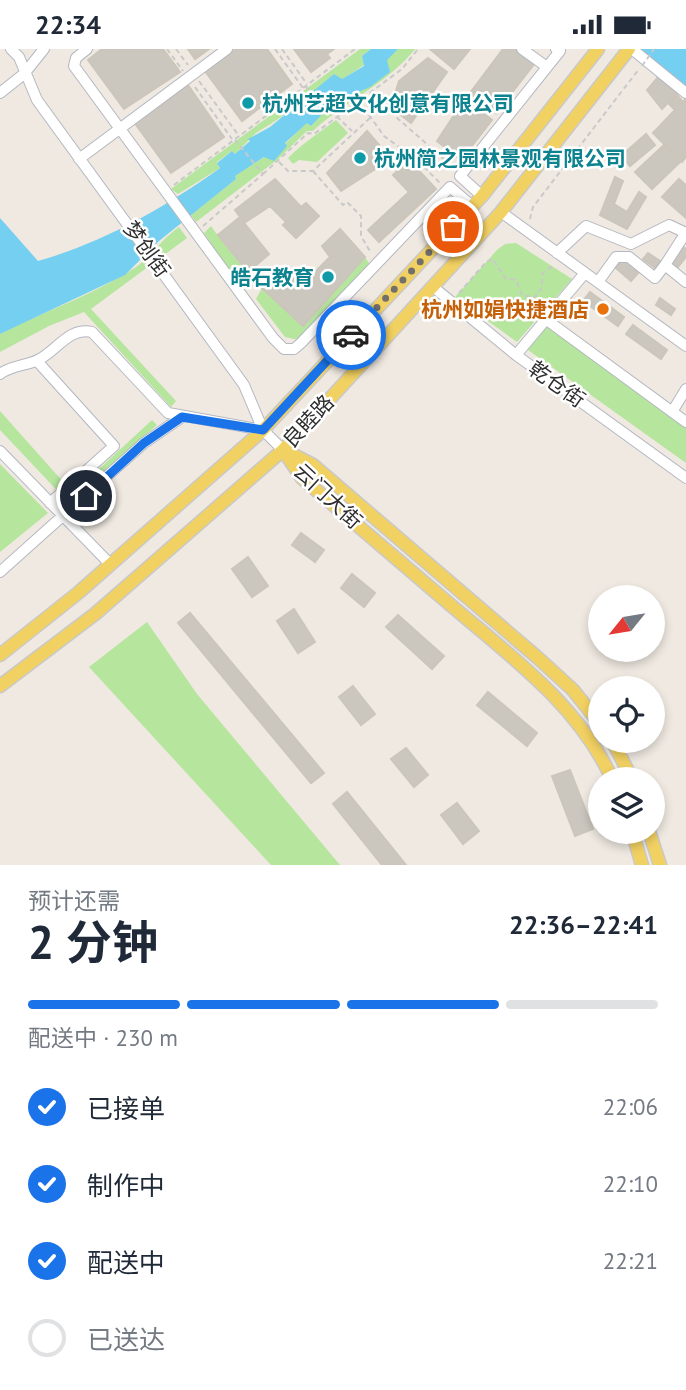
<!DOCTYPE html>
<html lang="zh">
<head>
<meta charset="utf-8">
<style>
  body { margin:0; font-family:"PT Sans","Noto Sans SC",sans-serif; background:#f6f6f7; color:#1f2937; height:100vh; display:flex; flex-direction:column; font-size:26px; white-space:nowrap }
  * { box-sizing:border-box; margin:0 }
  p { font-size:23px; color:#747a83 }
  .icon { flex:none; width:38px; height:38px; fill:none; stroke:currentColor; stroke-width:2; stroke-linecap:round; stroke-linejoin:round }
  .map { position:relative; height:816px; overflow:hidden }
  .side { display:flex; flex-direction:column; background:#fff; flex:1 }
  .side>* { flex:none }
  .needle { width:46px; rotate:240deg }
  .buttons { position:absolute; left:588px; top:536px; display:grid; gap:14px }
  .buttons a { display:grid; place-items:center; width:77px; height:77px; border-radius:50%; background:#fff; box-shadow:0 4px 10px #0003; font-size:35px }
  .pin { position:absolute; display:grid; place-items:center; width:60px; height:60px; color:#fff; margin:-30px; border:4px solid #fff; border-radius:50%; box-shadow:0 2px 7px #0007 }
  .courier { position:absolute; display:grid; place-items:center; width:70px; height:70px; margin:-35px; border:5px solid #1a73e8; border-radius:50%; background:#fff; color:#222; box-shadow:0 2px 9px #0007 }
  .summary em { font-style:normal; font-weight:700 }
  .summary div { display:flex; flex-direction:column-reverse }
  .summary { display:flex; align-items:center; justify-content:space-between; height:119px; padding:0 28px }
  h1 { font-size:46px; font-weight:700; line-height:52px }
  .bar { display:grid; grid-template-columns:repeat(4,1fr); gap:10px 7px; align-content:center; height:84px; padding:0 28px }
  .bar i { height:9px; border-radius:5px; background:#e0e1e3 }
  .bar .current { background:#1a73e8 }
  .bar p { grid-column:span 4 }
  ol { padding:0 28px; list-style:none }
  li { display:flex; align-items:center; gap:21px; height:77px }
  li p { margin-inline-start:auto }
  li .icon { padding:7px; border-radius:50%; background:#1a73e8; color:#fff; stroke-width:4 }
  li:last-child { color:#747a83 }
  li i { width:38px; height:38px; border:4px solid #e0e1e3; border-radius:50% }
  .status { display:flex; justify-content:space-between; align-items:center; height:49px; padding:0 35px; background:#fff; direction:ltr }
  .status svg { height:19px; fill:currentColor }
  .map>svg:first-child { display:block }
  .green { fill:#b6e59e }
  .water { fill:#75cff0 }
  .building { fill:#cbc7bf; stroke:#cbc5ba; stroke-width:2 }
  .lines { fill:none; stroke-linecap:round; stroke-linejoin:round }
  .minor-casing { stroke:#b4b7c1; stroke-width:12 }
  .major-casing { stroke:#c9c9c9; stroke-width:15 }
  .path { stroke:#c9c9c9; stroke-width:2; stroke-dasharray:5 3.5; stroke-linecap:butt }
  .minor { stroke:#fff; stroke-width:10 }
  .major { stroke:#f2d163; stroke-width:12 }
  .path-bridge { stroke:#c9c9c9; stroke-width:2; stroke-dasharray:5 3.5; stroke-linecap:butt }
  .done { stroke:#726f6d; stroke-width:7; stroke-dasharray:0 12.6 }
  .route { stroke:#1a73e8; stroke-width:9 }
  .culture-dot { fill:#0f9aa8; stroke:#fff; stroke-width:2.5 }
  .food-dot { fill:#e8710a; stroke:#fff; stroke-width:2.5 }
  .labels { text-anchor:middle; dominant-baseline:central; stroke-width:5; stroke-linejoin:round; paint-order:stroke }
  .culture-label { font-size:21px; font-weight:bold; fill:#0d838f; stroke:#fff; text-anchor:start }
  .street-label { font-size:21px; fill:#2e2e2e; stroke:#fff }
  .food-label { font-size:21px; font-weight:bold; fill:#c56008; stroke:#fff; text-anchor:end }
</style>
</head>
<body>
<div class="status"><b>22:34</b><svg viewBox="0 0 49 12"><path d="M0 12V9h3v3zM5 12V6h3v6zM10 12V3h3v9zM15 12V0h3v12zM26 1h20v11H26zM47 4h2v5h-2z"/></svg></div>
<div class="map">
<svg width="686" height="816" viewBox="0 0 686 816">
  <rect width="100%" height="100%" fill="#efe9e1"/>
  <!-- green -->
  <path class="green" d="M360,0H371L362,7L364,16L341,31L334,25C311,48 286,66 259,82C251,87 243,98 235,105L232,102L217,113L220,119L178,145L171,140Z
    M398,0H415C386,36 345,52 313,82H307L277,111L196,173L191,166L236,130L234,127L285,95L307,73L311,77L333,53Z
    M336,71L348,84L317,113L299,111L293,115L288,109C303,94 319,84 336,71Z
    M211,177C218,188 245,219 249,228L238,234L204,184Z
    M179,178L187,189L91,260L176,352L171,358L84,263L49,277L0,303V285C44,262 94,246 136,218C150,208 162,190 179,178Z
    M516,194L572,230L517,293L455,248L497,201L505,195Z
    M365,208L370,216L298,291L285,288L256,250L262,239L303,276Z
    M545,275L686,378V414L528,301Z
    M0,362L73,444L152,371L157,376L68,453L0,381Z
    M0,415L48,464L0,503Z
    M147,573L197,645L340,816H271L89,618Z"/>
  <!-- water -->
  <path class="water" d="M371,0H398L387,11L390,23L370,38L333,54L311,77L307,74L285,94L287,97L274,112L264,108L235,127L236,130L159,192L125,226L0,285V169L38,212C102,194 166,158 220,119L217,114L232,102L235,105L250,92L248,90L270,78L334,25L342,30L364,17L362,7Z
    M641,0H686V37Z"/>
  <!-- building -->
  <path class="building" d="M102,0H163L180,23L124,60L88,11Z
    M188,0H209L195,10Z
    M236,0H267L292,35L242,72L205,22Z
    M294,0H334L327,5L330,9L311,23Z
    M430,0H470L454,20Z
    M503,0H516L535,14L496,64L470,44Z
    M428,9L447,23L411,74L391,58L399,32Z
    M659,27L677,44L662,60L647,41Z
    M188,36L224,88L171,124L134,73Z
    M677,46L683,53L686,50V108L682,113L653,84L675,61L669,55Z
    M465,50L492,71L461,111L437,92Z
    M367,82L381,98L375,120L341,142L327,124Z
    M646,85L655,96L630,117L621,107Z
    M664,96L680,113L652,140L635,123Z
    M409,111L436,140L379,193L368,181L409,143L393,126Z
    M615,128L623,132L614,155L627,163L639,143L646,148L627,180L600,166Z
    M275,130L301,158L306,154L319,167L296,189L283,176L286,173L270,157L244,174L269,205L248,223L218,186L240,168L235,161Z
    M679,130L686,136V169L662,148Z
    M340,180L365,208L303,277L262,239L281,219L301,237L330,208L322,197Z
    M682,197L686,200V208L677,219L669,213Z
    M648,204L660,212L655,219L643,210Z
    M622,211L638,224L631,232L616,219Z
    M590,243L624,268L618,277L583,252Z
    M660,249L675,260L671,266L656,256Z
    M633,276L667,301L661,310L626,285Z
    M301,484L324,501L315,513L292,496Z
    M248,508L268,537L252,548L232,520Z
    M352,525L375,544L364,558L341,539Z
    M294,560L315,593L298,604L277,572Z
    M190,564L324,724L311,734L178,574Z
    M398,566L444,607L432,620L386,578Z
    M353,637L375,665L361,676L339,648Z
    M488,643L537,684L527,697L477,656Z
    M406,699L428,726L414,738L391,710Z
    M570,721L593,780L575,787L552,727Z
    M347,743L406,816H382L333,755Z
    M457,754L479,782L463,795L441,766Z"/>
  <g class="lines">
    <defs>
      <path id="minor" d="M11,0L19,8L37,51L244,336L263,381L283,401
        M87,0L76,9L74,17L273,289L284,300H294L301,294L450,138L472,157
        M522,0L547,18
        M632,0L686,44
        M0,44L24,25L44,0
        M79,110L227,0
        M482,147L460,127L560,2L556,0
        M501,163L686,297
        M557,204L586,177L631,195L669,176L686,184
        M665,216L685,185
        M598,233L616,208H629L655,229L665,216L686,233
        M432,237L516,306L686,429
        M544,269L686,373
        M516,306L585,224
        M37,312L114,397L50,454
        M0,325C12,316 25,317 38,311C57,302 68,278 92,283L168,364L263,381
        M672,363L686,340
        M0,402L111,516
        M0,523L144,394L182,368"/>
      <path id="major" d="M283,401L302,429C353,472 403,515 453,558C513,609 579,657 612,730
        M286,402L313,416L538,609L573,641L600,675
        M0,606L78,544L263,381L482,147L598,0
        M0,637L95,565L283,401L501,163L629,0
        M612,691L632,730
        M632,782L642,816
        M649,782L660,816"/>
    </defs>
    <!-- minor casing -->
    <use href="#minor" class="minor-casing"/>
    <!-- major casing -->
    <use href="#major" class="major-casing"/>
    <!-- path -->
    <path class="path" d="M167,0L183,22
      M176,0L188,16
      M275,0L303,39
      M282,0L307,35
      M199,32L239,87
      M195,38L232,90
      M306,38L352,82
      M371,46L453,118
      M359,52L384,87L417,111L440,134
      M279,113L288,122H313L371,68
      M313,122L343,156L347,153L361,167V187L371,204
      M263,125L308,84L314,85L402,20L418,0
      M174,136L355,0
      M530,170L533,158L639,20
      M203,177L263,125L235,91
      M459,244L486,213L493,210L505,229L516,231L522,246L534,249L541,240L543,224L554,216"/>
    <!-- minor -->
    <use href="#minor" class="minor"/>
    <!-- major -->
    <use href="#major" class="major"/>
    <!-- path-bridge -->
    <path class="path-bridge" d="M642,17L654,0"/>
  </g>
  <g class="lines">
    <!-- done -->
    <path class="done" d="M351,286L453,178"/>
    <!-- route -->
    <path class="route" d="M86,447L144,394L182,368L263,381L351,286"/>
  </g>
  <!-- markers -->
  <g class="culture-dot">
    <circle cx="248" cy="54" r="7"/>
    <circle cx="360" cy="109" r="7"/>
    <circle cx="328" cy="228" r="7"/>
  </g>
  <circle class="food-dot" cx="603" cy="260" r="7"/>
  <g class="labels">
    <!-- culture labels -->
    <g class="culture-label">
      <text x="262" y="54">杭州艺超文化创意有限公司</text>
      <text x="374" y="109">杭州简之园林景观有限公司</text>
      <text x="314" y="228" text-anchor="end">皓石教育</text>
    </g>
    <!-- street labels -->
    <g class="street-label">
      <text transform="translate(147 200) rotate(54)">梦创街</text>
      <text transform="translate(557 335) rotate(35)">乾仓街</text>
      <text transform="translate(308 372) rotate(-47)">良睦路</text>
      <text transform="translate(328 447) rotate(43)">云门大街</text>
    </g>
    <!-- food labels -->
    <g class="food-label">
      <text x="589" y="260">杭州如娟快捷酒店</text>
    </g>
  </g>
</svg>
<div class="buttons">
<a><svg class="needle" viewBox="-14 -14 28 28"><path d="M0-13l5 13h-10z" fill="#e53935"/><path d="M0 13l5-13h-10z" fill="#747a83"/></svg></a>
<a><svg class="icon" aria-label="locate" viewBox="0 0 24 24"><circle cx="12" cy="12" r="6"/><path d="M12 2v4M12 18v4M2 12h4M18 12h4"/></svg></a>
<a><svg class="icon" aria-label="layers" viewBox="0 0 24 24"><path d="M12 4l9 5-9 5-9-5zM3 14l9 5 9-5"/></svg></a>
</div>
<div class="pin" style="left:453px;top:178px;background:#ea580c"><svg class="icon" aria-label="bag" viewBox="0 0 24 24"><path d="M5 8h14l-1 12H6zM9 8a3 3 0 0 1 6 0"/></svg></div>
<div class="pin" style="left:86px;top:447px;background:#1f2937"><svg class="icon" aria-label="home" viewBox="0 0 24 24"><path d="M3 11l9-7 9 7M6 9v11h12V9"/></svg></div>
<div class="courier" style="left:351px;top:286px"><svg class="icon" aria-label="car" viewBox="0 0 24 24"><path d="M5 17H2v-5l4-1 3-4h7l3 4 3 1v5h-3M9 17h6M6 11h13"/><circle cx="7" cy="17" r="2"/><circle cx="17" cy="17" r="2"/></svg></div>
</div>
<section class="side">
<div class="summary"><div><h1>2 分钟</h1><p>预计还需</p></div><em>22:36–22:41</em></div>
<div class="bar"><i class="current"></i><i class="current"></i><i class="current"></i><i></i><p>配送中 · 230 m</p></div>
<ol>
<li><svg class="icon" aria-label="check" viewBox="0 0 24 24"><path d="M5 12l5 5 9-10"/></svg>已接单<p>22:06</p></li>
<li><svg class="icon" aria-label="check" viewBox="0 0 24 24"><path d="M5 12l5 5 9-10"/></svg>制作中<p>22:10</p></li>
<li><svg class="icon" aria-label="check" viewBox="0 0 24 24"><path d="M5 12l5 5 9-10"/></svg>配送中<p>22:21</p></li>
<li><i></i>已送达</li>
</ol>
</section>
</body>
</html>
